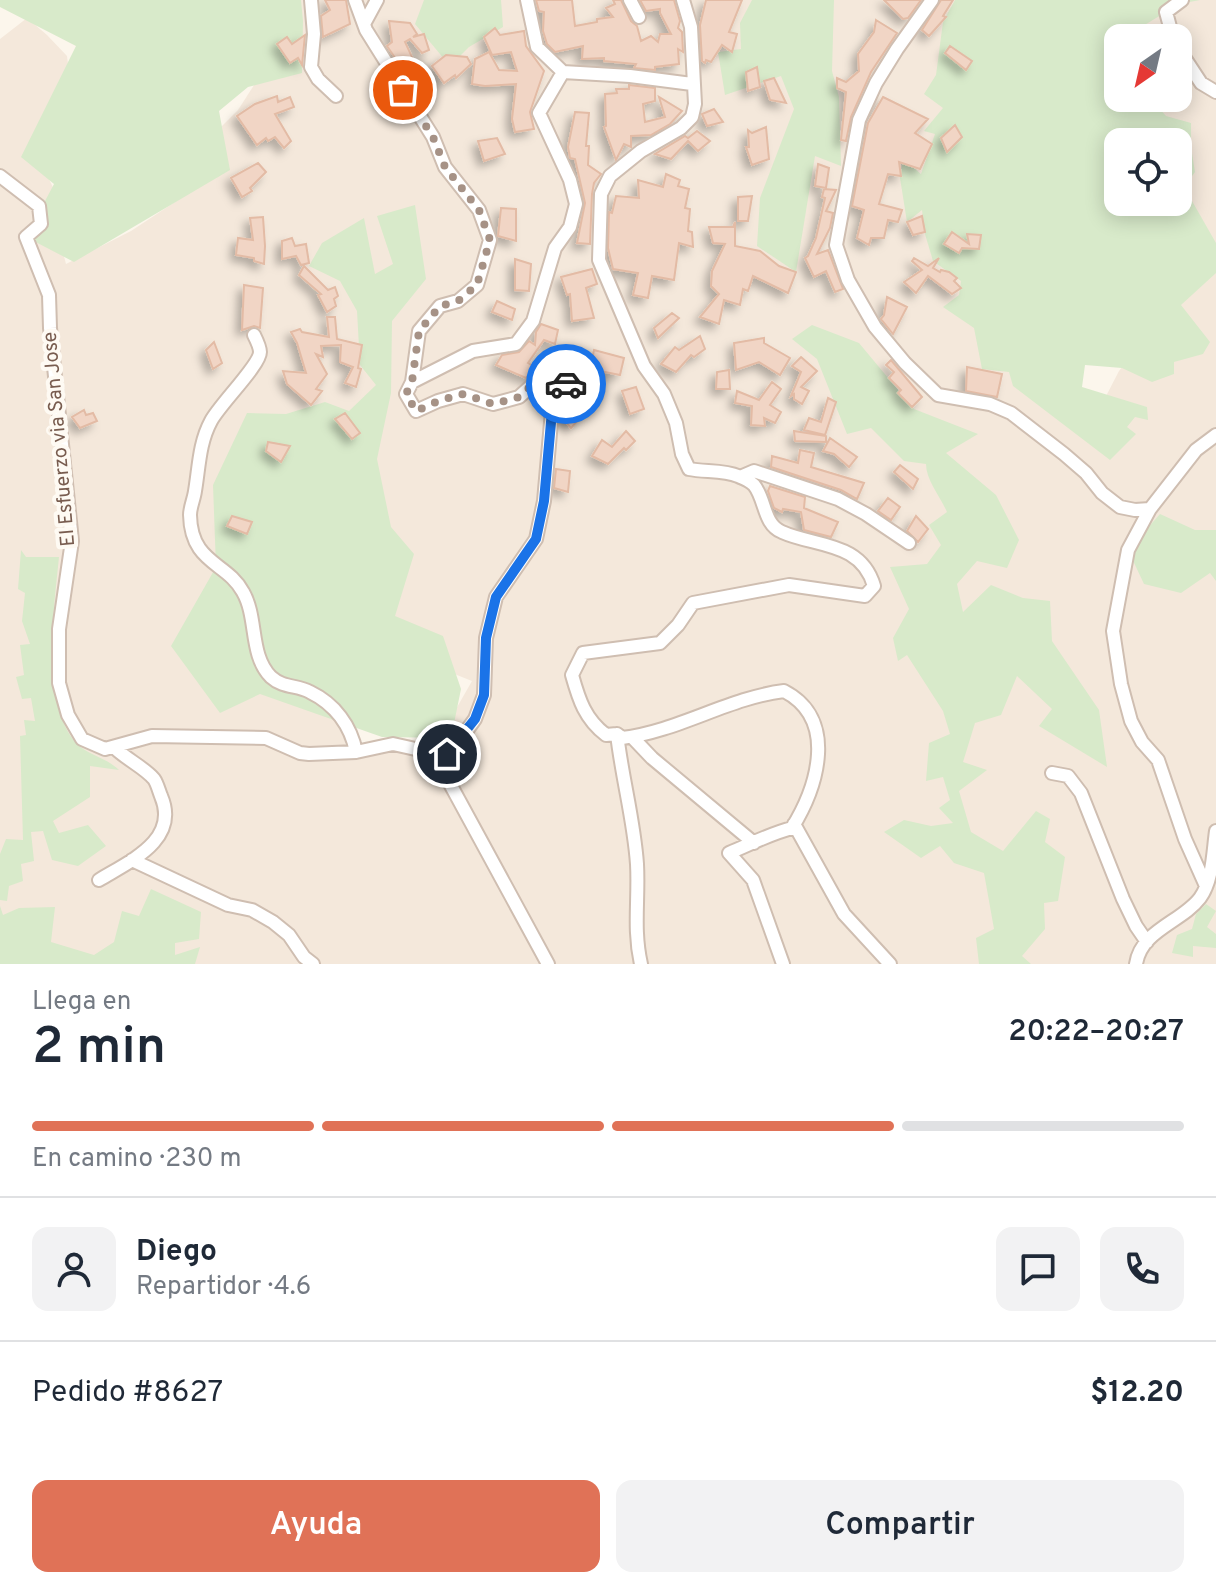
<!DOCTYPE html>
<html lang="es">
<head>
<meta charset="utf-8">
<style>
  body { margin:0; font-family:Overpass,sans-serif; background:#f2f2f3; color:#1f2937; height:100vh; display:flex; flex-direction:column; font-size:30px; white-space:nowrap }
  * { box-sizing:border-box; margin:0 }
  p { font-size:26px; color:#747a83 }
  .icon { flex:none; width:44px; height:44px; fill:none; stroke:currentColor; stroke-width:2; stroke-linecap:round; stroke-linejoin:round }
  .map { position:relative; height:964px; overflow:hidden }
  .side { display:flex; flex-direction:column; background:#fff; flex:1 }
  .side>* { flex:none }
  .needle { width:52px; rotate:214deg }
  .fabs { position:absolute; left:1104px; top:24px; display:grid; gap:16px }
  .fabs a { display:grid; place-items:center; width:88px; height:88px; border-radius:16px; background:#fff; box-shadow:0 4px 20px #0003; font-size:40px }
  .pin { position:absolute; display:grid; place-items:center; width:68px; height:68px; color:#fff; margin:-34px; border:4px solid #fff; border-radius:50%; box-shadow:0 2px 8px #0007 }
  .courier { position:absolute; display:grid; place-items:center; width:80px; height:80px; margin:-40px; border:6px solid #1a73e8; border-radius:50%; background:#fff; color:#222; box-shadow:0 2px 10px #0007 }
  .head em { font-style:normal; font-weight:600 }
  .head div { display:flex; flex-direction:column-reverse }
  .head { display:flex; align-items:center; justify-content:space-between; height:136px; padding:0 32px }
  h1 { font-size:52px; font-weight:600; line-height:60px }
  .bar { display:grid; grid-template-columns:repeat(4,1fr); gap:12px 8px; align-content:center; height:96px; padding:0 32px }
  .bar i { height:10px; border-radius:6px; background:#e0e1e3 }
  .bar .selected { background:#e07257 }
  .bar p { grid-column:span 4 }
  .line { display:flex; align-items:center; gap:20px; padding:0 32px; border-top:2px solid #e0e1e3 }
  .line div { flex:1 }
  .round { display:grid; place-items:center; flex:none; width:84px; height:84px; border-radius:16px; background:#f2f2f3 }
  .button { display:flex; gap:16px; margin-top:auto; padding:16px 32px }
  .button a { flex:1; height:92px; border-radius:16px; background:#e07257; color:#fff; font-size:32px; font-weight:600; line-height:92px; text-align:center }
  .button a+a { background:#f2f2f3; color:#1f2937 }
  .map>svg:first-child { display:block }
  .residential { fill:#f4e8db; fill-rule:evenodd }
  .green { fill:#d8eaca; fill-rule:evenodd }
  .building { fill:#f1d5c5; stroke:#e3bba5; stroke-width:2; filter:url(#shadow) }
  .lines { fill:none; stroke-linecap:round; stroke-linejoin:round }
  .street-casing { stroke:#cfbeb1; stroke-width:16 }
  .street { stroke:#fff; stroke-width:12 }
  .done { stroke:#a69286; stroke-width:8; stroke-dasharray:0 14.4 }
  .route { stroke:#1a73e8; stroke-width:10 }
  .labels { text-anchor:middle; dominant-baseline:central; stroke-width:8; stroke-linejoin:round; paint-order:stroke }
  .street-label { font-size:20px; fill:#785c4f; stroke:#fefaf3 }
</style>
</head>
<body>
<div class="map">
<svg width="1216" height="964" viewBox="0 0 1216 964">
  <defs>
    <filter id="shadow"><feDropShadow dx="-5.5" dy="5.5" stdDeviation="4" flood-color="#0004"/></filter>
  </defs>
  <rect width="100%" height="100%" fill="#fcf6ec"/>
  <!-- residential -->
  <path class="residential" d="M254,0H1068L1000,356L1104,400L1119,371L1148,333L1178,202V142L1142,98H1178V38H1118L1136,0H1216V964H0V39L27,18L47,35L67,56L71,89L49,179L57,196L59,237L66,264L131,231L178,200L202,146L238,110L276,51ZM427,663L472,681L456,709L425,753L395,749L347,754L342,725L310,706Z"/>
  <!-- green -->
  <path class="green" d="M0,0H301L303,21L302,73L248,87L219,111L230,170L74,262L26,237L54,184L21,157L76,46L0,7Z
    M424,0H501L503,27L469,47L450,66L415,24Z
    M752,0H834L832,71L839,97L841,166L815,156L796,272L757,246L760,198L794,109L781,76L725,95L718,52L741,49L740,23Z
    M955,0H1200L1179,4L1143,26L1146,38H1118V98H1150L1166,116L1191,123V147L1195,172L1184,187L1216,243V273L1181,305L1210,342L1203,354L1174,362V374L1152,382L1122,368L1085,365L1082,387L1147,407L1148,420L1135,417L1127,427L1136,434L1110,460L1013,386L1009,372L982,369L974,328L943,307L959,295L961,281L933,261L925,234L922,210L907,222L900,178L903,159L921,174L935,134L924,131L943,108L924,94L936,75L943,22ZM1118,142H1178V202H1118Z
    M415,205L426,279L392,321L391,393L377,459L391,527L414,554L395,616L443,636L461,689L451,738L382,737L260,694L220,713L171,646L216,567L213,485L247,413L286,414L325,402L349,411L376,385L360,365L357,311L340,281L309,266L322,243L364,218L375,274L393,264L377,216Z
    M812,325L859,343L914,409L978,434L946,453L996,495L1019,540L1007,568L977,561L957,584L963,612L991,585L1023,598L1050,601L1052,641L1099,710L1107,767L1039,726L1052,709L1017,676L1001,715L975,723L963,762L987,770L959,791L971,832L1003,851L1036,811L1050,819L1045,842L1065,857L1058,901L1044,903L1045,929L1022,956L1031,964H979L976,938L994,929L984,873L954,863L940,846L921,858L884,832L904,820L931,826L953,823L939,808L950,800L943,777L926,781L929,743L950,734L943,711L907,655L898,661L893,638L909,609L890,567L927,564L941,545L929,525L947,512C940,496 926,480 926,464L904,461L871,428L847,434L817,359L792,339Z
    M1160,514L1195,530H1216V581L1210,573L1181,593L1144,584L1128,550Z
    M21,550L26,557H59C54,608 40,704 77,744C88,755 107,758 119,770L90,766V797L53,821L59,833L88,825L106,846L78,866L52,860L43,831L31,832L34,861L21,864L23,881L9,886L7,901L0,900V854L6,839L23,840L20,736L26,735L24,720L35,721L31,698L22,699L16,677L24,675L20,645L30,644L22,621L25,593L18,589Z
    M151,889L201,912L199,939L175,943V955L200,947L195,964H0V906L3,915L19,908L55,907L51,942L94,955L114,942L122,911L139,916Z
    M1206,904L1216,911L1207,927L1216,934V948L1193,946V957L1172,953L1177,935L1192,929L1196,914Z"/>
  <!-- building -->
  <path class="building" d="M325,0H346L350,24L323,37L321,16L330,10Z
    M536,0H572L575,26L597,22V19L613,17L606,8L615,4L613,0H621L631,21L637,26L641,41L651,36L658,42L660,34H671L660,13V9L646,11L640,0H674L680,21L678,28L682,32L683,52L678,49L679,64L655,67V70L634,68L636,64L604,61V58L582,59L583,46L555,52L547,44L543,31L544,12L539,11Z
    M706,0H742L729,32L737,34L732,52L722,45L711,62L706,60L705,63L702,61L700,25Z
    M884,0H921L908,18L903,19Z
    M941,0H953L943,16L946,17L929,36L922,30Z
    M876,20L897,33L871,72L851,117L846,141L841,140L846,92L837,88V78L846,82L859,71L858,54L874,32Z
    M389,21L410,23L417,34L413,37L424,34L429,50L422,53L410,39L405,42L412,57L418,77L421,74L432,93L421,96L387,46L392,42Z
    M495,28L500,35L524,31L526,46L544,71L530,112L534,129L515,132L512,119L516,84L485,86L472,84L475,59L489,52L499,70L517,71L511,52L492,55L484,37Z
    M305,35L302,65L298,58L290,63L277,44L287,37L292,44Z
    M950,46L972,61L966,70L945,53Z
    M446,55L467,57L471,64L456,78L455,75L444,83L432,66Z
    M757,67L760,87L748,91L746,72Z
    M774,78L786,103L770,100L764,81Z
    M629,85L655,88V101L643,104L645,122L665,117L659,97L682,111L670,124L651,135L631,136V147L624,144L616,160L604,127L606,126L605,94L617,93L616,89H629Z
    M277,96L278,102L290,97L294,107L275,114L291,141L284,148L275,137L268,141L266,138L257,145L237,116L255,104Z
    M883,97L928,119L915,133L932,144L920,169L899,162L901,176L888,174L879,204L902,210L898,222L888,220L884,238H871L869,245L857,238L864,210L852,206L868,123Z
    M714,109L723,122L707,126L702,114Z
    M575,112L589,113L586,146H589L588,165L601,174L594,183L592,194L590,244L577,243L585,203L575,159L570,158L568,147Z
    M955,125L962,137L947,152L941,138Z
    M766,127L769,159L752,165L746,147H749L748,130L752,133Z
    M697,131L710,141L698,151L688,141L671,159L655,154L685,136L688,138Z
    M497,138L505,154L484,161L478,141Z
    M258,163L266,172L250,188L252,191L242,197L231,178Z
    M818,164L829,168L826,188L815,186Z
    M666,174L680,180L678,186L689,189L685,208L690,209L688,231L692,232L693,247L679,243L674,280L652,276L648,298L633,295L638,273L613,269L608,248L609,212L612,213L616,196L639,198L638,180L663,187Z
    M824,189L836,190L826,211L833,213L830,228L817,254L828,250L843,289L835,292L826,271L814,277L805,258L808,256L816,238L825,198L822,197Z
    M752,196L748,221H738V197Z
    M501,208L516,209V241L498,236Z
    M922,216L925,232L913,235L907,222Z
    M263,217L265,246L264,264L254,261V258L236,255L238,238L253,240L250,218Z
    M735,222V246L760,251L779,266L796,272L788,293L753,276L748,291L743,289L740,305L724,300L719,324L700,317L719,294L711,286L712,271L725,244L713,243L709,227H733Z
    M952,232L969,244L967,234L981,235L979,249L962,248L959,253L944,244Z
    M292,238L295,246L306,244L309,263L301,265L296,256L282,259V241Z
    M914,258L928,266L939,258L933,268L940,272L941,270L949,272L957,278L954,281L961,288L952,294L928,276L916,293L904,282L922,270L912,261Z
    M515,259L531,264L529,291L515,290Z
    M304,266L328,290L335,287L338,296L334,299L336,306L327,312L318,295L321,294L299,275Z
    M592,269L597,284L586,288L594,318L572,321L570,294L567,295L561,277Z
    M244,285L263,288L260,328L254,326L242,330Z
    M887,297L907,307L893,334L881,319L884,315Z
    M497,301L515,309L512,320L492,312Z
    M672,313L679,318L658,338L654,328Z
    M327,317H335L337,339L362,345L358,368L361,369L356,387L345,383L353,367L340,362L341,345L321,346L323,357L316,354L327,374L316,389L322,391L311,405L287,384L283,371L306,373L297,343L291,332L300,329L302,332L329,337Z
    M541,324L558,330L555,344L544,340L528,363L537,368L526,378L496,365L502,355L519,352L529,341L535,345L536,332Z
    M700,336L705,349L694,357L691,355L676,372L661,364L675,347L679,350Z
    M764,338V343L790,358L780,375L759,362L736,370L734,343Z
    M214,342L222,363L213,369L206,350Z
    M594,350L624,358L620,375L590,369Z
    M801,357L817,371L801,387L809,391L802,404L794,399V394L791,396L801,372L792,366Z
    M891,360L922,397L912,407L898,393L901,390L889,378L894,372L886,365Z
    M574,366L590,369L586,386L575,384Z
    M967,367L1002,374L997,397L966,391Z
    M729,370L730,389H716L717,372Z
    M772,382L781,389L770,405L781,412L775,423L764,418L765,426L751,425L752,406L735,403L737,391L759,400Z
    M636,387L644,409L630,414L622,391Z
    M828,398L836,402L825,435L804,430L809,418L821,422Z
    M572,404L581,417L571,428L561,417Z
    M84,410L86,415L93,413L97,421L80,428L72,417Z
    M345,413L360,433L352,439L335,419Z
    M626,431L635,441L626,450L624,448L608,464L592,456L602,440L612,447Z
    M794,431L826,436V442L795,441Z
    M830,438L857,457L849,467L834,454L823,451Z
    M268,442L290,446L281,462L266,451Z
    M800,450L814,453L811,467L864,483L857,499L841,490L771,467L772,456L798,463Z
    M900,465L918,479L913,489L894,472Z
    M556,469L570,471L568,492L554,488Z
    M770,486L805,497L804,508L838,522L831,537L804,530L801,512L783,509L782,512L774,508L768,491Z
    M888,498L900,507L891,520L878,511Z
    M232,516L252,522L247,534L227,526Z
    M916,516L928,529L918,542L907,531Z"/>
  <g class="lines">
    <defs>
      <path id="street" d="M311,0L314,34L311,67L318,79L336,96
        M355,0L366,30L433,137L445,167L479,210L490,240L477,285L458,301L440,306L419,331L412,382L406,394L416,411L438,401L463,394L493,404L519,397L553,366L566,370V388L552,411L544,501L536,539L496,597L486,638L484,695L475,719L462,737L447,754L436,758
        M527,0L537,47L563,72L630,76L692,84
        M630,0L639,17
        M683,0L691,27L695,104L692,117L681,128L641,151L610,176L601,194L599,260L644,366L664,394L676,423L682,454L689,469C704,472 725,470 738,476C743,478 751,482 754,485C766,500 763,524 782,532C815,547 861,541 874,586L865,596L789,585L693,603L678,625L660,643L583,653L572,675C579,700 585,719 606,735L617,734L622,738C679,731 728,698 784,691C838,719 818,786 792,828C769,834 751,844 729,853L753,880L783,964
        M932,0L897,49L876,83L859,120L836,245L848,280L875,327L905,363L938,395L990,404L1011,413L1064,454L1086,473L1102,493L1120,507L1135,510L1150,509
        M364,24L377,0
        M1173,38L1166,12L1182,0
        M1178,48L1201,83L1216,92
        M0,176L39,206L41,224L26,237L49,295L50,328L72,541L59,629V683L68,715L82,739L105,749L152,736L266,738L300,753L309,754L356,752L393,744L429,752L436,758L548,964
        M254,335C256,339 260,347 260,352C260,365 220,404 211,421C199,443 199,468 195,491C194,499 190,507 190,515C191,564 227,562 243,592C258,618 249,655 271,677C283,688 297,685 310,692C335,704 351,726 356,752
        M412,382L473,351L516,344L533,321L555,248L570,227L576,204L570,180L539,113L563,72
        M740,477L754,471L838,499L866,514L909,543
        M617,734C622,778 634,820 637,864C639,899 633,929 641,964
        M632,737L652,758L754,843
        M1052,773L1068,776L1081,793L1123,899L1136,926L1147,942
        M794,824L844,914L890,964
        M132,860L228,905L252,910L273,922L289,935L304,957L313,964
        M99,880C130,861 180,840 161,796C159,791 157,783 154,779C145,768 126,759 115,748
        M1206,886L1185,839L1158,760L1142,742L1131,721L1121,684L1113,631L1128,550L1150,509L1196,450L1216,435
        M1136,964C1141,930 1182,922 1200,898C1213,880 1213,852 1216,831"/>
    </defs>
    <!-- street casing -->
    <use href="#street" class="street-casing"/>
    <!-- street -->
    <use href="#street" class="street"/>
  </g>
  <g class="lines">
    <!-- done -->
    <path class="done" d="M403,90L433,137L445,167L479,210L490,240L477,285L458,301L440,306L419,331L412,382L406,394L416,411L438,401L463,394L493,404L519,397L553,366L566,370V384"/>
    <!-- route -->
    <path class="route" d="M447,754L475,719L484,695L486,638L496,597L536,539L544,501L552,411L566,384"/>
  </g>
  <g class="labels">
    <!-- street labels -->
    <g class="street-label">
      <text transform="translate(60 439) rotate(-95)">El Esfuerzo via San Jose</text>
    </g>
  </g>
</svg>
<div class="fabs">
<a><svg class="needle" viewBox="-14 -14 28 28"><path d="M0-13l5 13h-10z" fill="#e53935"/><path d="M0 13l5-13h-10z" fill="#747a83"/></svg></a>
<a><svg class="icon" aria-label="locate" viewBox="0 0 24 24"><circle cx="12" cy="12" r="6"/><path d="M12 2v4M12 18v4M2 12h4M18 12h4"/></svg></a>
</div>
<div class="pin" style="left:403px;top:90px;background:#ea580c"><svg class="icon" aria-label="bag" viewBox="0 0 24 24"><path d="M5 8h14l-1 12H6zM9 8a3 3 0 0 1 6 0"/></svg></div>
<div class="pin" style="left:447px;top:754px;background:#1f2937"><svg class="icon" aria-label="home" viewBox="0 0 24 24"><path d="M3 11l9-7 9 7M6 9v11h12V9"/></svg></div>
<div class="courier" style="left:566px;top:384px"><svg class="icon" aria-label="car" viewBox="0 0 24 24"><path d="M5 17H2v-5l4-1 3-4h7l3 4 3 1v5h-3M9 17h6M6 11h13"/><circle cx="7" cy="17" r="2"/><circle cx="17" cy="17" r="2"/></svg></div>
</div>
<section class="side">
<div class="head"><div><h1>2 min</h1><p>Llega en</p></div><em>20:22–20:27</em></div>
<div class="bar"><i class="selected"></i><i class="selected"></i><i class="selected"></i><i></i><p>En camino · 230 m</p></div>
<div class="line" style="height:144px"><a class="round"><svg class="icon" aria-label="person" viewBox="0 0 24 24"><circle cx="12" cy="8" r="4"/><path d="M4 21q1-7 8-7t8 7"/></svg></a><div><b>Diego</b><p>Repartidor · 4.6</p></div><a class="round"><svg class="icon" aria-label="chat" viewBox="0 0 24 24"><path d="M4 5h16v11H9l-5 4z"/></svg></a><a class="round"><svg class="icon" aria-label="phone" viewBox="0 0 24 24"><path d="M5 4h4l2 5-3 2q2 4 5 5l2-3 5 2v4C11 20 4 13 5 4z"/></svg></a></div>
<div class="line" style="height:104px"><div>Pedido #8627</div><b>$12.20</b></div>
<div class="button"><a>Ayuda</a><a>Compartir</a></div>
</section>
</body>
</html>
